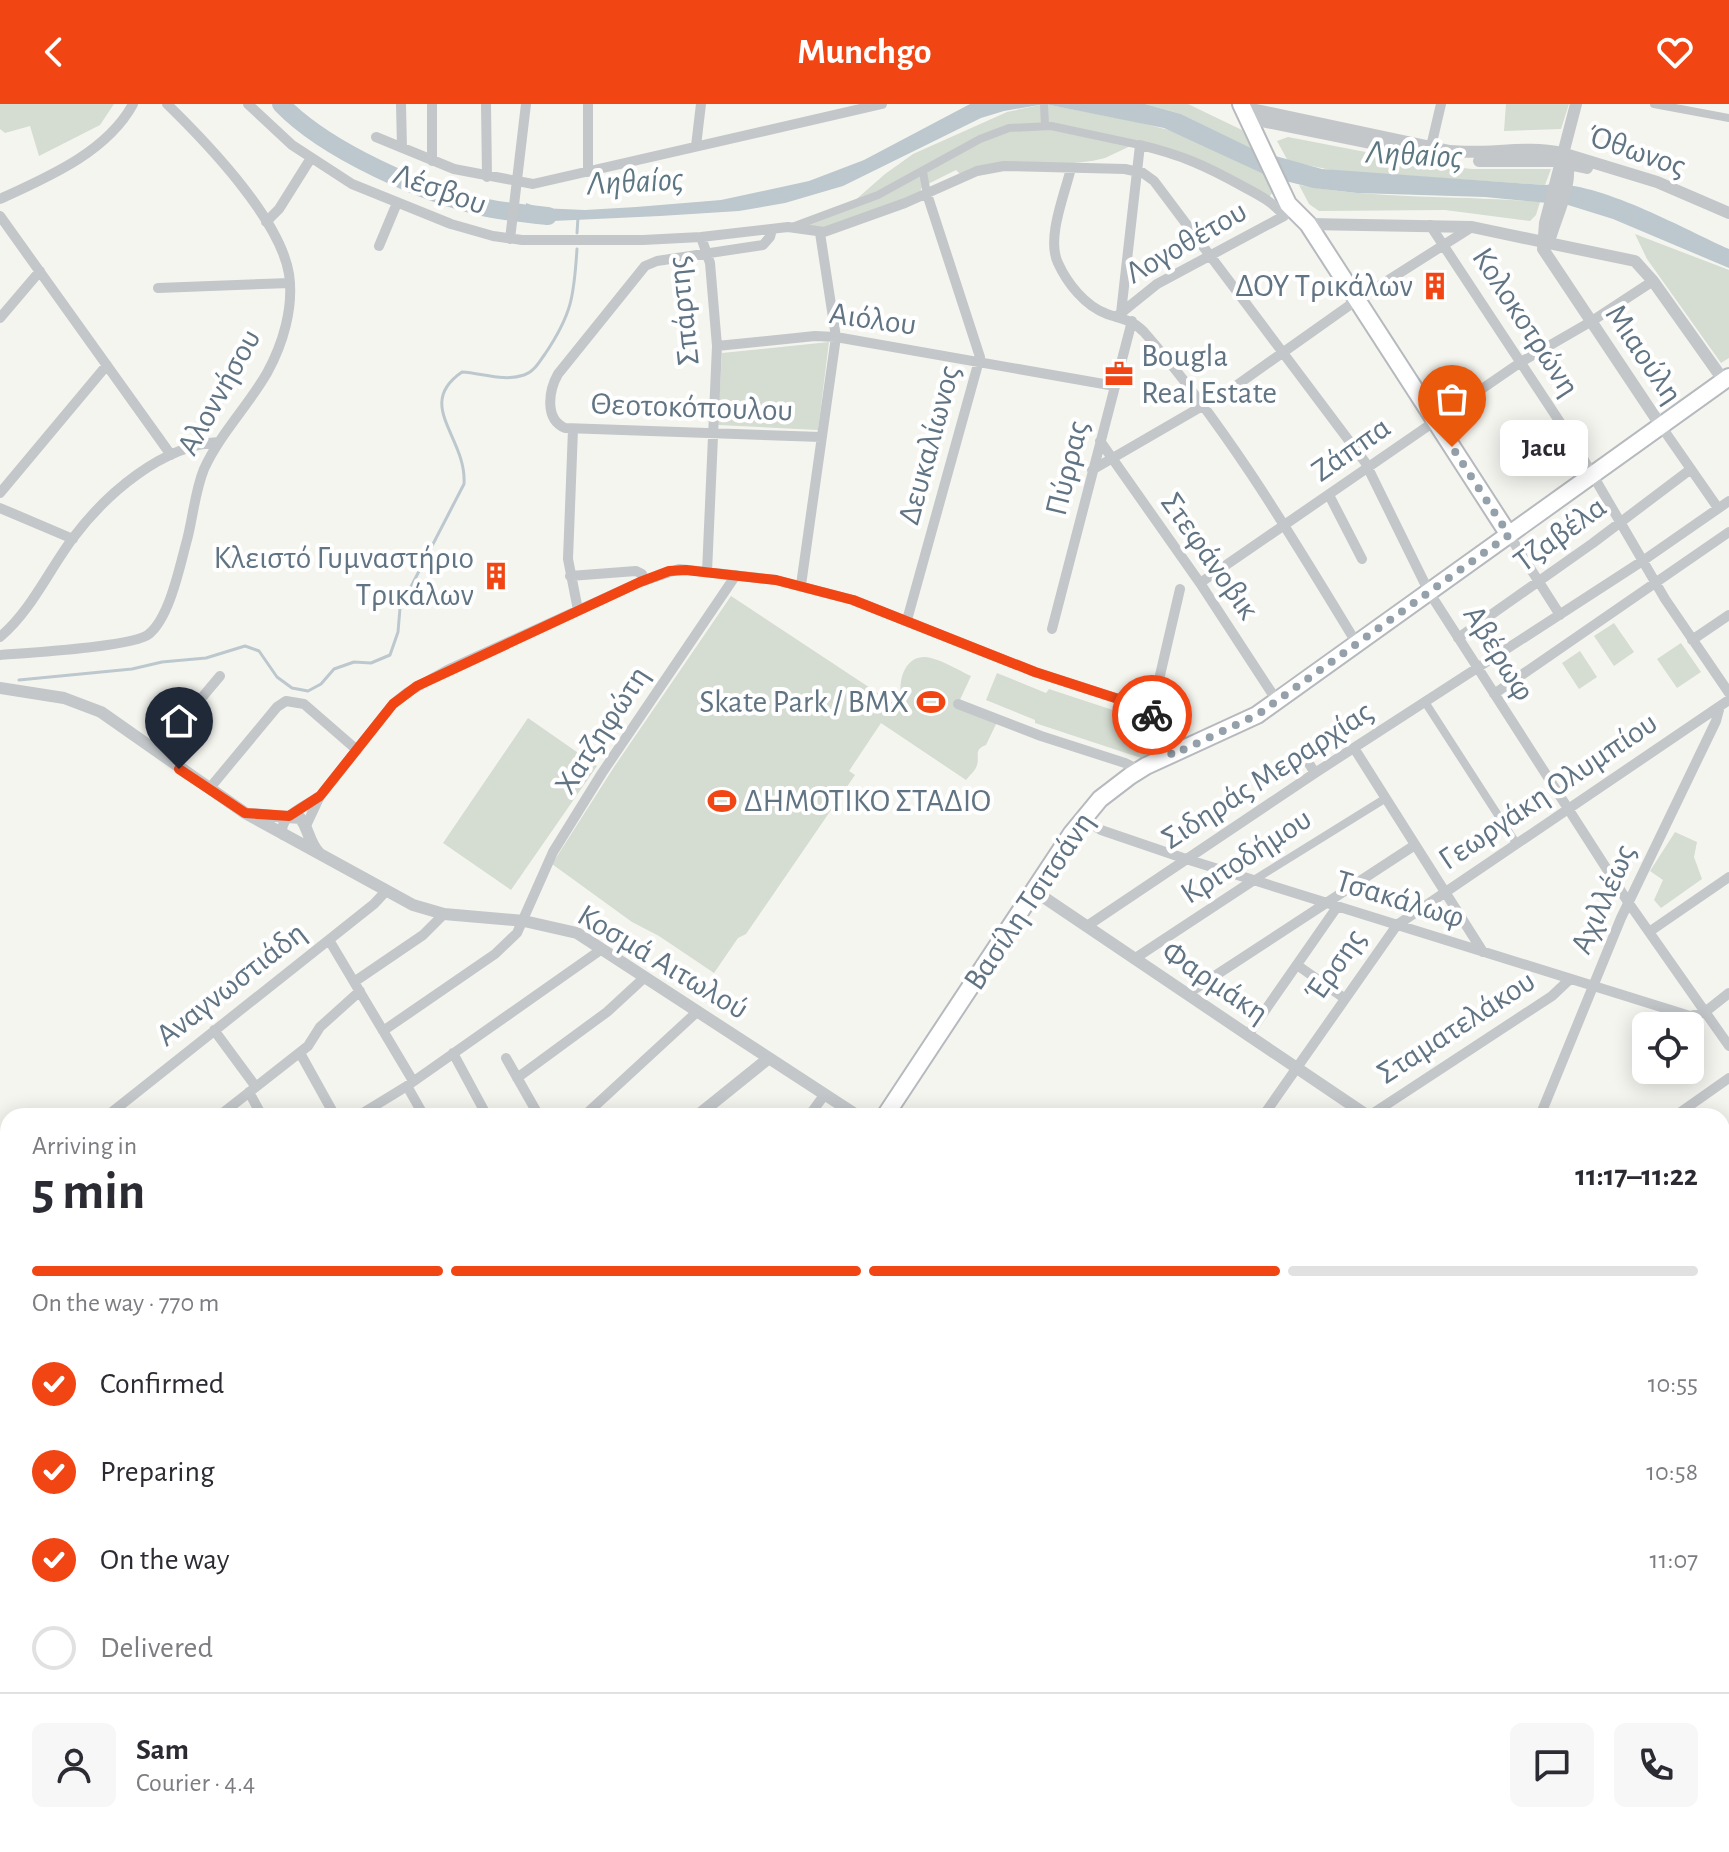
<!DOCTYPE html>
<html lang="en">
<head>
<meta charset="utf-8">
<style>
  body { margin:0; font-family:"Alegreya Sans",sans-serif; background:#f7f7f7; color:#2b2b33; height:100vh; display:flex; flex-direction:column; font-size:30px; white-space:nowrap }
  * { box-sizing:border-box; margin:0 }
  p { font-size:26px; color:#7c7c81 }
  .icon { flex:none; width:44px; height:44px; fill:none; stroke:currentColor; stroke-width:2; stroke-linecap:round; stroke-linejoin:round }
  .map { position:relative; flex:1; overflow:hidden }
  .side { position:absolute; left:0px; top:1004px; width:1730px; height:744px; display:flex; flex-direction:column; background:#fff; border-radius:24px 24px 0 0; box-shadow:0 4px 20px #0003 }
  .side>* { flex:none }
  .tools { position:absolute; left:1632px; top:908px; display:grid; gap:16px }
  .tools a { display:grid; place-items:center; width:72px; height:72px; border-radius:12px; background:#fff; box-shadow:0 4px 20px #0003; font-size:40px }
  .pin { position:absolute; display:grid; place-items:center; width:68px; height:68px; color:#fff; margin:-82px -34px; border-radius:50% 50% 50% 0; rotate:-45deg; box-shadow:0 0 8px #0007 }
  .pin .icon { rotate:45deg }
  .courier { position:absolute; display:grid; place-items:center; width:80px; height:80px; margin:-40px; border:6px solid #f14614; border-radius:50%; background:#fff; color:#222; box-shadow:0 2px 10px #0007 }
  .bubble { position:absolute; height:56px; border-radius:12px; background:#fff; box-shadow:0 4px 20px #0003; font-size:26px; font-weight:700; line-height:56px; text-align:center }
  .headline em { font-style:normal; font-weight:700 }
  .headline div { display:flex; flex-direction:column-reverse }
  .headline { display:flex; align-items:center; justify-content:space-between; height:136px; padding:0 32px }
  h1 { font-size:52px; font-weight:700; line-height:60px }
  .bar { display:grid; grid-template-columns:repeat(4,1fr); gap:12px 8px; align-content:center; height:96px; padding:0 32px }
  .bar i { height:10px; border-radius:6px; background:#e1e1e2 }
  .bar .current { background:#f14614 }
  .bar p { grid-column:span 4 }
  .line { display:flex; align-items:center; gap:20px; padding:0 32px; border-top:2px solid #e1e1e2 }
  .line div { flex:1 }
  .round { display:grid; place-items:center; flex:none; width:84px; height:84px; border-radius:12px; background:#f7f7f7 }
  ol { padding:0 32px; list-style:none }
  li { display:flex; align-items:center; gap:24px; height:88px }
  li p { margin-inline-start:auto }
  li .icon { padding:8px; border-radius:50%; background:#f14614; color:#fff; stroke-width:4 }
  li:last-child { color:#7c7c81 }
  li i { width:44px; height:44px; border:4px solid #e1e1e2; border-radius:50% }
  header { display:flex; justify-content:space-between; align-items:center; height:104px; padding:0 32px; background:#f14614; color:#fff; font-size:36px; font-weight:700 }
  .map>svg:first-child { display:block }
  .green { fill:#d5dcd1 }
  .water { fill:#bcc8cd }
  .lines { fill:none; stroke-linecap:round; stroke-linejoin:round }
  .stream { stroke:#bcc8cd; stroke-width:3 }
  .river { stroke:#bcc8cd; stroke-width:18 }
  .primary-casing { stroke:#b6babe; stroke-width:20 }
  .pedestrian { stroke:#c3c7ca; stroke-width:8 }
  .minor { stroke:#c3c7ca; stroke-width:10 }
  .tertiary { stroke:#c3c7ca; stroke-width:12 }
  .primary { stroke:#fff; stroke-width:16 }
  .done { stroke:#95a1aa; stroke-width:8; stroke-dasharray:0 14.4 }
  .route { stroke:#f14614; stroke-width:10 }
  .labels { text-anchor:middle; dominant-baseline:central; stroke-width:8; stroke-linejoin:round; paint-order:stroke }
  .street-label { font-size:32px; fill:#617484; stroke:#fff }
  .poi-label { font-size:32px; fill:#617484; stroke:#fff; text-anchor:end }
  .water-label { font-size:34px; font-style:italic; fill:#5c7781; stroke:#fff }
</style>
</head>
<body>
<header><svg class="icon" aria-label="back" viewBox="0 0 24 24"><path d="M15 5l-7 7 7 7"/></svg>Munchgo<svg class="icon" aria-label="heart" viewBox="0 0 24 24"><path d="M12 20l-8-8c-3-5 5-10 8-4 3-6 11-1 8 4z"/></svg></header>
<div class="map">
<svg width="1729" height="1748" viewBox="0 0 1729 1748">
  <rect width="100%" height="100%" fill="#f5f5f0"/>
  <!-- green -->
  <path class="green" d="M0,0H114L100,21L39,52L30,22L5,29L0,25Z
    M1045,0L1137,18L1173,27L1266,71L1274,87L1269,93L1139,38L1105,54L1092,57L961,71L956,66L922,83L919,90L828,125L808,123L811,116L844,106L885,70L913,50L1007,8Z
    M1145,0H1188L1242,26L1252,45L1181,10Z
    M1506,0H1569L1561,25L1504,27Z
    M1288,33L1433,61L1472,65H1551L1545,81L1336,67L1288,57L1277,37Z
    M1299,81C1378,96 1460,91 1540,98L1536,111L1530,117L1445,106L1319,107L1309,100Z
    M1635,130L1729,166V254L1721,259L1647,155Z
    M829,238L818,326L718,321L722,249Z
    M731,492L902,605L904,602C895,583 903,547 931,554C944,557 958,566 971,572L958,600L998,616L986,641C973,646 980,651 977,661C976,666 969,672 966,676L881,619L849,667L855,671L746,830L738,834L714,869L659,832L632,818L552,760L614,663Z
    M1614,519L1634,548L1614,562L1594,532Z
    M1681,539L1701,568L1677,584L1657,555Z
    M1580,547L1597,573L1579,585L1562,559Z
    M997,569L1046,589L1049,585L1134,613L1151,642V649L1141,654L1035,619V616L986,596Z
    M528,614L597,662L511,786L443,739Z
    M1675,728L1697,738L1694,753L1702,775L1661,804L1654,796L1663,776L1650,767Z"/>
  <!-- water -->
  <path class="water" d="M970,0H1145L1181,10L1257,47L1322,65L1545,81C1592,73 1684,125 1729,145V164L1613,115L1568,101L1485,93L1357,89L1313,84L1270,73L1164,24L1045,0L1004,7L981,14L843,82L785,99L739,107L660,112L553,117L525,116L526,99L540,104L585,106L636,103L721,96L809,77L864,56Z"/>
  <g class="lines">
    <!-- stream -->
    <path class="stream" d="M577,129L578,113
      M19,576L132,565L162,558L206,554L245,542L259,547L277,573L292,584L308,587L321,580L334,565L354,558L371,559L390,551L398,528L400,504L464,380C467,333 414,301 462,268C482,269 504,278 524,271C534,268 539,258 545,250C572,210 574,192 577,145"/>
    <!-- river -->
    <path class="river" d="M281,0C326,47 424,90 487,104C507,108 528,110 548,112"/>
    <defs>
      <path id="primary" d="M1241,0L1288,100L1308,120L1509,431
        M885,1012L1072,729L1100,695L1130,672L1146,662L1257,611L1729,273
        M397,1748L402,1740"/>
    </defs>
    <!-- primary casing -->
    <use href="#primary" class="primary-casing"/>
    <!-- pedestrian -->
    <path class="pedestrian" d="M1044,0L1045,21
      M1654,0L1729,14
      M923,68L927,90
      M792,123L878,91L980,35L1009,24L1051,22L1140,41
      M1425,598L1516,739
      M1254,776L1386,694"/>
    <!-- minor -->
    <path class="minor" d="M248,0L292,41L352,80L451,120L493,132L522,136H643L701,133L788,123L824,128L905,99L977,67L1004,62L1125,65L1143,69L1154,77L1365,358L1429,488L1628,798L1729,942
      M401,0L402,44
      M432,0V57
      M486,0L487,73
      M376,33L454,65L533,80L882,0
      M696,42L701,0
      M1429,51L1441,0
      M1071,64C1065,90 1046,134 1058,159C1067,179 1085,202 1107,210C1122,215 1133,216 1144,228C1227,323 1292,433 1357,540
      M588,68V0
      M0,95C48,73 107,48 133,0
      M0,112L171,351
      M266,118L279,105L311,54
      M1430,121L1577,344L1665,495L1729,589
      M772,125L770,133L763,141L657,157L645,162L558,270C549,286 544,315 565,324L821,333
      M701,133L710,159L717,242L707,468
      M510,135L526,0
      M379,142L397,99
      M158,184L290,179
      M1116,213L1157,180L1284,112C1273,98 1259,91 1244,83C1206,62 1182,51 1140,41L1121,209
      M0,214L40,167
      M717,242L815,232L836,233L1115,282
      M1661,322L1718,404
      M573,325L568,455L578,506
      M1100,337L1200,479L1277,597
      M1092,366L1230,286L1357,196L1472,123
      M0,389L107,261
      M1329,391L1362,455
      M0,404L73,435
      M1509,431L1560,511
      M570,472L636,467L642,470L645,476
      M1200,479L1521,258L1592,217L1653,177
      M801,481L836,233L820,129
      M907,516L980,253L927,90
      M1052,525L1132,217
      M0,533C31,507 49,466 73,434C106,390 162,341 219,338
      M1458,534L1593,439L1691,365
      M1692,536L1729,511
      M0,551C25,549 134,543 149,530C170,513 180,461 187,436C193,413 195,387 204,365C220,330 248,302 267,269C283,240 294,203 289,170C280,115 206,38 167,0
      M1494,590L1729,428
      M958,600L1041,632L1125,659L1139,666
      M1140,607L1146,614L1165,654
      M1151,610L1180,485
      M1354,644L1483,848
      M157,647L220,572
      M1303,650L1315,669
      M209,685L277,603L286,597L304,600L357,646
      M1082,714L1101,726L1186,755L1690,912L1705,908L1729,889
      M305,724L320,692L393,600L408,588L447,566L640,478L679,465L776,476L853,496L1035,568L1140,602L1156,616L1172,651
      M283,731C277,712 305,703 318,693
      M1087,822L1315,669L1644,456L1729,397
      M1649,828L1729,773
      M329,836L413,977
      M1134,855L1254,776
      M1297,861L1344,894
      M354,878L423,831L444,810
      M1187,890L1415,741
      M214,926L256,983
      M383,927L495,850L517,829L553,748L602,669L736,471
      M1248,931L1337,803
      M300,949L335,1012
      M453,949L487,1012
      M506,954L539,1012
      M517,974L607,908L645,873
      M407,982L424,1012
      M249,988L262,1012
      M107,1012L374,800L386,787
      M219,1012L308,942L320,923L360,887
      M358,1012L407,982L602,845
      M584,1012L698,907
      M809,1012L825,990
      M1263,1012L1397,821L1729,596
      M1369,1012L1552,892L1570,875
      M1540,1012L1621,814L1716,617L1720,602
      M1675,1012L1729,974
      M1722,1106L1729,1096
      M1722,1155L1729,1160
      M0,1191L8,1205
      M0,1223L8,1218
      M1722,1293L1729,1290
      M0,1344L8,1339
      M1722,1381L1729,1399
      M0,1541L8,1549
      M1722,1559L1729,1577
      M1722,1607L1729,1605
      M1722,1665L1729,1662
      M132,1740L141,1748
      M452,1740L457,1748
      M540,1740L543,1748
      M689,1740L690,1748
      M928,1740L943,1748
      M1059,1740L1067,1748
      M1570,1740L1571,1748
      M236,1748L243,1740
      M516,1748L532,1740
      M756,1748L779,1743L783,1740
      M1193,1748L1200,1740
      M1516,1748L1530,1740"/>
    <!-- tertiary -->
    <path class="tertiary" d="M1576,0L1545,119L1543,145L1661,322
      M1242,3L1450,47C1487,51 1526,41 1562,49L1657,78L1729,109
      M1247,14L1386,42
      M1479,57H1554L1587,64
      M1308,120L1472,123L1635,157L1653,177L1724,277
      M1549,138C1556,111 1573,83 1567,54
      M0,584L64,594L101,608L245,709L413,801L444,810L524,817L577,829L858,1012
      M252,710L300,714C309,724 308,738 319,749
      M1033,786L1368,1012
      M697,1012L769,954
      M1722,1248L1729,1252
      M0,1441L8,1436
      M953,1748L959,1740"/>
    <!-- primary -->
    <use href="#primary" class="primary"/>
  </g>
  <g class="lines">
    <!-- done -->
    <path class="done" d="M1152,611L1172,651L1257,611L1509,431L1452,343"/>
    <!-- route -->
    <path class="route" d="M179,665L245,709L289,712L320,692L393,600L417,582L640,478L669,467L686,466L776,476L853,496L1035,568L1140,602L1152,611"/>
  </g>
  <!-- icons -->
  <defs>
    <symbol id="building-bare" viewBox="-9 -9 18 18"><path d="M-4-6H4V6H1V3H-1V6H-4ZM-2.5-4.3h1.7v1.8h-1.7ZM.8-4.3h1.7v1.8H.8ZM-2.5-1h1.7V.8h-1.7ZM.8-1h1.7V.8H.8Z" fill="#f14614" stroke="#fff" stroke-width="2.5" paint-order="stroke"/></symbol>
    <symbol id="office-bare" viewBox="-9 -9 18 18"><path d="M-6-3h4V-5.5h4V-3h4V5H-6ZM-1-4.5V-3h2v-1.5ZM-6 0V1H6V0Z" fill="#f14614" stroke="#fff" stroke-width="2.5" paint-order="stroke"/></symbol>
    <symbol id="stadium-bare" viewBox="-9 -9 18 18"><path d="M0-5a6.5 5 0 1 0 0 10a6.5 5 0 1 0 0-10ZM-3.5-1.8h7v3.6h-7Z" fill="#f14614" stroke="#fff" stroke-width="2.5" paint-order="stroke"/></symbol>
  </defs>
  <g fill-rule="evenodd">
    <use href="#building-bare" x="1415" y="162" width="40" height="40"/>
    <use href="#office-bare" x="1099" y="250" width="40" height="40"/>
    <use href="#building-bare" x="476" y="452" width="40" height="40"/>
    <use href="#stadium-bare" x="911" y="578" width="40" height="40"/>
    <use href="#stadium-bare" x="702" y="677" width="40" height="40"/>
  </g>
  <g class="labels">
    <!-- street labels -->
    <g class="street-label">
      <text transform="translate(1637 47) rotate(19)">Όθωνος</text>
      <text transform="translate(440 85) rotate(20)">Λέσβου</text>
      <text transform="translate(1186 138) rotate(-30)">Λογοθέτου</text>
      <text transform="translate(683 207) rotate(-96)">Σπάρτης</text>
      <text transform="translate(873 215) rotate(8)">Αιόλου</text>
      <text transform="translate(1526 218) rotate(57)">Κολοκοτρώνη</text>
      <text transform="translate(1644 250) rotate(56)">Μιαούλη</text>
      <text transform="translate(219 288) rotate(-61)">Αλοννήσου</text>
      <text transform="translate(692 303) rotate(2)">Θεοτοκόπουλου</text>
      <text transform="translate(929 341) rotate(-75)">Δευκαλίωνος</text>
      <text transform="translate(1351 345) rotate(-35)">Ζάππα</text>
      <text transform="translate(1067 364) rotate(-76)">Πύρρας</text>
      <text transform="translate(1560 430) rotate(-36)">Τζαβέλα</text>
      <text transform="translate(1210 452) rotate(55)">Στεφάνοβικ</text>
      <text transform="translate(1499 549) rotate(58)">Αβέρωφ</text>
      <text transform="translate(602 626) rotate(-57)">Χατζηφώτη</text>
      <text transform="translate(1267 671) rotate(-33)">Σιδηράς Μεραρχίας</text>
      <text transform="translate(1548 687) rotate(-34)">Γεωργάκη Ολυμπίου</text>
      <text transform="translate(1246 752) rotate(-33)">Κριτοδήμου</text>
      <text transform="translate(1400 795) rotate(17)">Τσακάλωφ</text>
      <text transform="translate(1603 795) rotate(-66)">Αχιλλέως</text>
      <text transform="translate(1029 797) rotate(-56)">Βασίλη Τσιτσάνη</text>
      <text transform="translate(663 858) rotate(31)">Κοσμά Αιτωλού</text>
      <text transform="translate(1335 861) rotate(-55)">Έρσης</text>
      <text transform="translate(1215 878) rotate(34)">Φαρμάκη</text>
      <text transform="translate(231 880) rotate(-38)">Αναγνωστιάδη</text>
      <text transform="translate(1456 923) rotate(-33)">Σταματελάκου</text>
    </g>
    <!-- poi labels -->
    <g class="poi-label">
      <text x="1413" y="182">ΔΟΥ Τρικάλων</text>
      <text x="1141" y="252" text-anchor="start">Bougla<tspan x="1141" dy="37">Real Estate</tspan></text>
      <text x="474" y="454">Κλειστό Γυμναστήριο<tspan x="474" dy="37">Τρικάλων</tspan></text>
      <text x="909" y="598">Skate Park / BMX</text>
      <text x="744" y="697" text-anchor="start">ΔΗΜΟΤΙΚΟ ΣΤΑΔΙΟ</text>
    </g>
    <!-- water labels -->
    <g class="water-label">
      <text transform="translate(1414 51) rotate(3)">Ληθαίος</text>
      <text transform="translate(635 78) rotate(-3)">Ληθαίος</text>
    </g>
  </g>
</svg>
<div class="tools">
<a><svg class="icon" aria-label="locate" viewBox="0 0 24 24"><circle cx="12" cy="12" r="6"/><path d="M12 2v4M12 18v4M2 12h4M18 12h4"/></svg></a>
</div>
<div class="pin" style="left:1452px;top:343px;background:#ea580c"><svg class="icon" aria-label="bag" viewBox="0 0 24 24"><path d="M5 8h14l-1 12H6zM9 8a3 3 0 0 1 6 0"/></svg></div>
<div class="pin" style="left:179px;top:665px;background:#1f2937"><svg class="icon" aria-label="home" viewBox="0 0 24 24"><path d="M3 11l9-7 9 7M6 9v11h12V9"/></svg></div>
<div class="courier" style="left:1152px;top:611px"><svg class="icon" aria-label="bike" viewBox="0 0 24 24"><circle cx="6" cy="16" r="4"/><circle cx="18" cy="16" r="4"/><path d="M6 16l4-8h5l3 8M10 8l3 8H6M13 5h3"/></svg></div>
<div class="bubble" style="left:1500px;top:316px;width:88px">Jacu</div>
<section class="side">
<div class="headline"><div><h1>5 min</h1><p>Arriving in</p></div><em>11:17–11:22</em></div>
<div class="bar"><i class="current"></i><i class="current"></i><i class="current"></i><i></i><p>On the way · 770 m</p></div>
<ol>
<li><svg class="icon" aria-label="check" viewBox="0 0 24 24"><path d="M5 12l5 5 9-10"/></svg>Confirmed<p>10:55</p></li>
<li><svg class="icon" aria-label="check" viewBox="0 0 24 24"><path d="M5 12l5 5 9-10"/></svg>Preparing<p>10:58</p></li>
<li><svg class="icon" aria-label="check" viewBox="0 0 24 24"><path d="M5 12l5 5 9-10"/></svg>On the way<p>11:07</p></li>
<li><i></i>Delivered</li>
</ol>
<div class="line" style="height:144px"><a class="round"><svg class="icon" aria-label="person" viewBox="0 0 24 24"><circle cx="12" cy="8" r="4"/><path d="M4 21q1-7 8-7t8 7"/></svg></a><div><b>Sam</b><p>Courier · 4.4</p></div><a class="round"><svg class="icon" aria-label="chat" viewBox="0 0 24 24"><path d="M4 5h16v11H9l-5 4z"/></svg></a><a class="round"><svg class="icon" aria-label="phone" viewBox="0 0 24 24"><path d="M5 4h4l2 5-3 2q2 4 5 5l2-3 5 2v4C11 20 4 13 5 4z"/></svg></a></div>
</section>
</div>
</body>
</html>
